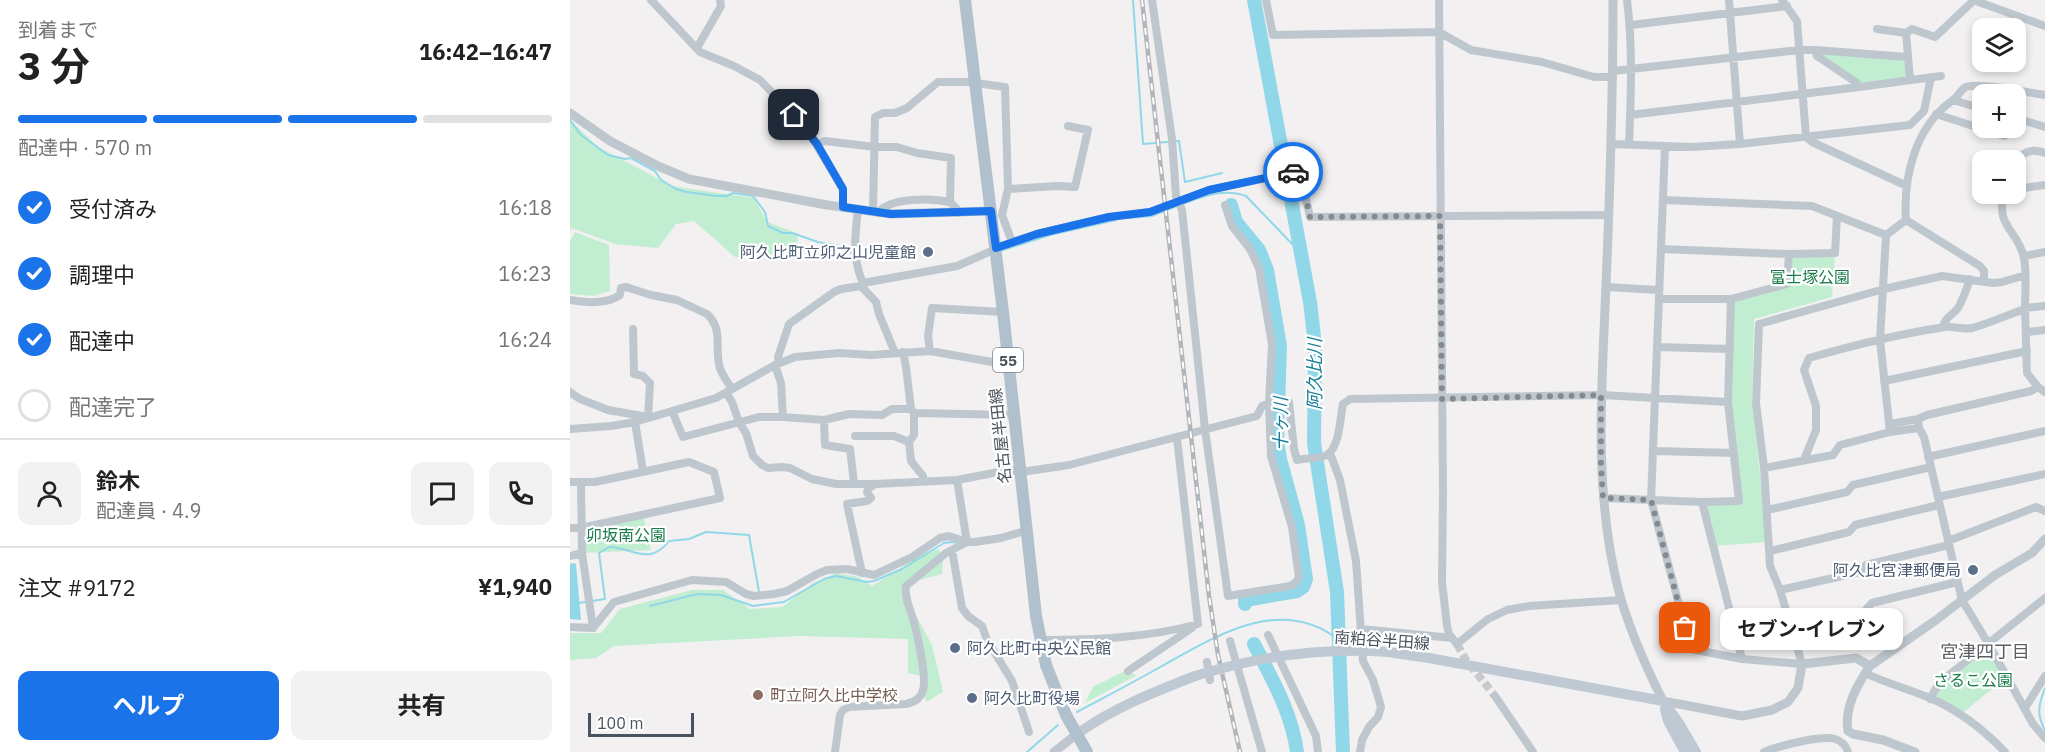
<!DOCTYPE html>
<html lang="ja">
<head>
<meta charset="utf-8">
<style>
  body { margin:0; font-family:"IBM Plex Sans","Noto Sans JP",sans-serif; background:#f2f2f2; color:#222; height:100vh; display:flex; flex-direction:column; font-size:22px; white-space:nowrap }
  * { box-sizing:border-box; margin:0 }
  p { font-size:20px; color:#767676 }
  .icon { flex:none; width:33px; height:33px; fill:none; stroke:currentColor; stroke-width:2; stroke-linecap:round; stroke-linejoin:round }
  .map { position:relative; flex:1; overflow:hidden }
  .details { display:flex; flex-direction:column; background:#fff; width:570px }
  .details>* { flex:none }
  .tools { position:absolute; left:1402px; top:18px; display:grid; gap:12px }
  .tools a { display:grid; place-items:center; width:54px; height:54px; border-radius:12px; background:#fff; box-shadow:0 3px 9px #0003; font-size:30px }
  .scale { position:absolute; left:18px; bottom:15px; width:106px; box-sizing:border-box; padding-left:6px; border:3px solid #49535d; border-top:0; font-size:16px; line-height:21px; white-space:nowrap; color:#49535d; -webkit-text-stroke:4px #fff; paint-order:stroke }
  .pin { position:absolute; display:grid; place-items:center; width:51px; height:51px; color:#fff; margin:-26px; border-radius:12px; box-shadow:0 3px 9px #0006 }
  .courier { position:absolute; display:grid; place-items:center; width:60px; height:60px; margin:-30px; border:4px solid #1a73e8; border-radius:50%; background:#fff; color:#222; box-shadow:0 2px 8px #0007 }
  .bubble { position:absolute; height:42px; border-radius:12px; background:#fff; box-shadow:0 3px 9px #0003; font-size:20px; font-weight:700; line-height:42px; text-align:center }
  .summary em { font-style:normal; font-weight:700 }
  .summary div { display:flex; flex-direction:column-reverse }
  .summary { display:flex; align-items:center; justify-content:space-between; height:102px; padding:0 18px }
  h1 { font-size:39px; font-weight:700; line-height:45px }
  .bar { display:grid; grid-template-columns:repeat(4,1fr); gap:9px 6px; align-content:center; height:72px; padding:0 18px }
  .bar i { height:8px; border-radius:4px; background:#e0e0e0 }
  .bar .active { background:#1a73e8 }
  .bar p { grid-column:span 4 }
  .line { display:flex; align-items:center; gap:15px; padding:0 18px; border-top:2px solid #e0e0e0 }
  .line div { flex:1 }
  .round { display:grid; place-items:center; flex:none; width:63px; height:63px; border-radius:12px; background:#f2f2f2 }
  ol { padding:0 18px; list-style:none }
  li { display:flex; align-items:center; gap:18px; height:66px }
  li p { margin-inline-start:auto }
  li .icon { padding:6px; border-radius:50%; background:#1a73e8; color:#fff; stroke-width:4 }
  li:last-child { color:#767676 }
  li i { width:33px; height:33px; border:3px solid #e0e0e0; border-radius:50% }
  .action { display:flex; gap:12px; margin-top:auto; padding:12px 18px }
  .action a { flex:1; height:69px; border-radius:12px; background:#1a73e8; color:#fff; font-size:24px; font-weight:700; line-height:69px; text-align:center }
  .action a+a { background:#f2f2f2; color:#222 }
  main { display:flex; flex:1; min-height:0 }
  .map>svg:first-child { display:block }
  .green { fill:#c1eed1 }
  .water { fill:#90d8e9 }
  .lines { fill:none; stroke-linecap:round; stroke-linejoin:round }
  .stream { stroke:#90d8e9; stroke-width:2 }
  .river { stroke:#90d8e9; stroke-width:14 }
  .minor-tunnel { stroke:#c8c9cb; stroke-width:8; stroke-dasharray:8 4; stroke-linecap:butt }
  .minor { stroke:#bfc7ce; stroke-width:8 }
  .tertiary { stroke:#bfc7ce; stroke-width:9 }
  .secondary { stroke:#bec9d3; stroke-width:10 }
  .primary { stroke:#b1c0cd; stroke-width:12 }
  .rail-casing { stroke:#b2b5ba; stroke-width:4.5 }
  .rail { stroke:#fff; stroke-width:2; stroke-dasharray:7; stroke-linecap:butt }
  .secondary-bridge { stroke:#bec9d3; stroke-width:10 }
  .done { stroke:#848a90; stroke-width:6; stroke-dasharray:0 10.8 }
  .route { stroke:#1a73e8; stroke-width:8 }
  .service-dot { fill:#5c6f8a; stroke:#fff; stroke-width:2 }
  .education-dot { fill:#8d6e63; stroke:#fff; stroke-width:2 }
  .labels { text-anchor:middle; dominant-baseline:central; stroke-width:4.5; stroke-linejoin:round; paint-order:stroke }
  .shield { fill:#fff; stroke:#80878e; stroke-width:1.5 }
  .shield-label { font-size:15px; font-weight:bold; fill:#49535d }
  .service-label { font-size:16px; fill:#4e5e75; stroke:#fff; text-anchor:end }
  .park-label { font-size:16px; fill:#1b7c4a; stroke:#fff }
  .street-label { font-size:16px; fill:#49535d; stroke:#fff }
  .education-label { font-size:16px; fill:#785e54; stroke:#fff; text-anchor:start }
  .water-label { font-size:18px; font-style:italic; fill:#127e97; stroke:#fff }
  .neighbourhood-label { font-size:18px; fill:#5d6065; stroke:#fff }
</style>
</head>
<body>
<main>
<section class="details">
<div class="summary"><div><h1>3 分</h1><p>到着まで</p></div><em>16:42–16:47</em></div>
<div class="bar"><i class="active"></i><i class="active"></i><i class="active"></i><i></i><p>配達中 · 570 m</p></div>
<ol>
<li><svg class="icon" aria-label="check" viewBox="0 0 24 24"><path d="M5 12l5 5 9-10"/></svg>受付済み<p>16:18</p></li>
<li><svg class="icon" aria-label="check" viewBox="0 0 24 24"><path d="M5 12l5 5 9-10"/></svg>調理中<p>16:23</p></li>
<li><svg class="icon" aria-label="check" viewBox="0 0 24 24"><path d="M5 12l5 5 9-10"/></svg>配達中<p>16:24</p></li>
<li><i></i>配達完了</li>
</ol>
<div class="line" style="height:108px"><a class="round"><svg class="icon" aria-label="person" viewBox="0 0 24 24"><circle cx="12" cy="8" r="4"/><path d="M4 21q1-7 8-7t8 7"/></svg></a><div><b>鈴木</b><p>配達員 · 4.9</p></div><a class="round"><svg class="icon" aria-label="chat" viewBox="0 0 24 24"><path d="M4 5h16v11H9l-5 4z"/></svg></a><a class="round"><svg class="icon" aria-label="phone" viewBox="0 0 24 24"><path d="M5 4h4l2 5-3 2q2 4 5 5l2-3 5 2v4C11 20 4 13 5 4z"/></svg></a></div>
<div class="line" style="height:78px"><div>注文 #9172</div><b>¥1,940</b></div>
<div class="action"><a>ヘルプ</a><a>共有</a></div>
</section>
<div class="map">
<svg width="1475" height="752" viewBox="0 0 1475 752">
  <rect width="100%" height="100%" fill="#f2f0f0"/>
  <!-- green -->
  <path class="green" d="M1245,50L1338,57L1340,79L1289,87Z
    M0,120L28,147L102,186L184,198L197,222L227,233L229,253L165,257L124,221L106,224L88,248L45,244L2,228L0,231Z
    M5,232L39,245L40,291L24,296L0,294V241Z
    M1265,253L1262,297L1184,319L1182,397L1197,542L1144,546L1132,502L1168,501L1158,402L1161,299L1217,284L1219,254Z
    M73,515L81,550L12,553L11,528Z
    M369,549L373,559L372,574L345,581L331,596L348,619L362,645L373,692L356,702L352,676L338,673V639L230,636L44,646L26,658L0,660V633H31L50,609L122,590H153L180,609L212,607L243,583L267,573L288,577L302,586L356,552Z
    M1418,643L1437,677L1390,715L1360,699L1369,683Z
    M553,672L567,675L515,703L523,687Z"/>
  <!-- water -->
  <path class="water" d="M4,563L6,564L11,620L0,619V564Z"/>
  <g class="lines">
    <!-- stream -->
    <path class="stream" d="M563,0L573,144L609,141L615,182L652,173
      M0,120L11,135L38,155L55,159L61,158L85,171L91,180L106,189L116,192L147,196H157L163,193L183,196L195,212L198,226L213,233H222L248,242L276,247L282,254
      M613,204C633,196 654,188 676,196L726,248L731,250
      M558,218L582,216L607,206
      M430,251L480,235L546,220
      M9,603L35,599L29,553L39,547C62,547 79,567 99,541L119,539L136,532L179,535L189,592
      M80,606L127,594L151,595L183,606L214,602L254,579L266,576L297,582L304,581L332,569L374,543L382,542L388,543
      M1475,688C1469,703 1466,715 1475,730
      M507,712C535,697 564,682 592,666C646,636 711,594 769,640
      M457,752L488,725"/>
    <!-- river -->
    <path class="river" d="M684,0L740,302L745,345L744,443L767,592L773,752
      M661,205L666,222L689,250L697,270L710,346L707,441L710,459L728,525L736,579L733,587L727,591L675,600V604
      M684,644C702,679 722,713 727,752"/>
    <!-- minor-tunnel -->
    <path class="minor-tunnel" d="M887,644L896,660L925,696"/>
    <!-- minor -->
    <path class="minor" d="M81,0L130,52L164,66L190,80L236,128L273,189V207
      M582,0L602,139L606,196L612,210L635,429L658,596L720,586L725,583L729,578L722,527L701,456L699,403L702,344L689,268L680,249L662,226L655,205
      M696,0L703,35L869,32L901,50L972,62L1024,77H1043
      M869,0L873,493L872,582L877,626L879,634L887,644L918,619L937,610L959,606L1051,600
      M1057,0C1063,48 1061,95 1059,144
      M1159,0L1170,144
      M1212,0L1227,21L1236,137L1242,142L1337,186
      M1403,0L1475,26
      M1061,25L1217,6
      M1307,29L1336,33
      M127,48L151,6L150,0
      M1245,50L1247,56L1287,83L1289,87L1371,76
      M1043,71L1229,50H1245L1338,57
      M1340,79L1336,33L1342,29L1365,37L1403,1
      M1383,100L1413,109
      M1366,114L1434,136L1437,128
      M1060,115L1289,87
      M1446,118L1475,127
      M247,144L255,141L305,147H327L347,153L381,158L380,202L387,209L388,213
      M1041,144L1122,147L1170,144L1340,125L1354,111L1361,77
      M1095,146L1081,500L1121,649L1172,659L1232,664L1210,590L1200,566L1194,468L1186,403L1189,324L1314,289L1372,276L1423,283L1432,282L1449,277H1455
      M1446,163C1453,151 1462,148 1475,153
      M438,189L488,186L505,187L518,130L498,126
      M1446,189L1475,185
      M1093,200L1242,206L1316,235
      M288,209C285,235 282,259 293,283
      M303,212L305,117L313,113H325L337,108L368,82H398L435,87L438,189L432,215L442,242
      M308,213C319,197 363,198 380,202
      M1336,220C1333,175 1346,126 1383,100C1388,97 1391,89 1396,87C1410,82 1459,93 1475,95
      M1336,220L1410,266L1414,271V280
      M1316,235L1310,340L1320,432
      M1316,235L1336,220
      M1091,249L1219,254L1265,253L1267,216
      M1454,256L1475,252
      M291,286L293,283L387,266L442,242L467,234L539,217L580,212L639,190L730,171L740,217L1039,215
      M1036,287L1089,290
      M1089,299H1161L1217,284L1219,254
      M0,300C15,303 38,304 50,295L51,288L56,287L81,295L107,300L137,314C153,329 145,345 149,364C150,373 157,381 162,389
      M1475,306L1455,308L1457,373L1468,387L1475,392
      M1373,327C1375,317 1383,315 1388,308C1393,300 1397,288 1400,279
      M63,329L64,374L73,376L80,383L78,418
      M1457,332L1475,330
      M1087,347L1160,349
      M360,351L358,336L362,308L433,312
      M209,363L208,357L219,324L264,292L271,289L291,286L306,302L309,314L325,353
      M205,365L211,383L213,417L254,420L279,414L312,415L322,409H341L336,367L333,352
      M1314,381L1457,351
      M1468,387L1461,391L1357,415L1348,419L1349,428L1354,437L1392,600L1418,643L1463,724L1475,738
      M0,392L10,399L38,410L78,417
      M156,393L162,402L169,422L176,433L183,456L192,465L198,468L212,467L220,468L242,479L266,484H305L387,480L439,470L451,472L499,465L687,416L692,406L703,402H719L724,449L727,460C736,458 749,459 757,455C770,447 770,417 773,404L780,399L1031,395L1158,402
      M341,409L344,413L444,415
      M102,411L113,437L189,417H213
      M254,420L255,445L280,449L284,483
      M65,422L73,471
      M1320,424L1348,419
      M0,429L41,426L65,422L146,398L205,365L225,357L269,353L301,355L360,351L439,365
      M285,436H324L339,442L341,461L353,476L354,481
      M339,442L344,435V413
      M1084,451L1164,453
      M760,453L770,480L786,561L793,661L803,680L811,707L808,717L799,727L792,740L790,752
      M1358,457L1475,431
      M1234,460L1246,430V406L1234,370L1239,358C1284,345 1329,334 1375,327C1384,326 1393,330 1402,328C1420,323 1437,315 1455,309C1455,293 1457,274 1454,258C1448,230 1425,226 1434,194
      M1194,468L1263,455L1270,445L1320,432L1349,428
      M387,480L397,542
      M0,482H25L119,462L144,472L150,498L11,528H0
      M11,483L12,553L23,628
      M1368,497L1475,474
      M1033,498L1132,502L1169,501L1158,402L1161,299
      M1132,502L1172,659
      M1197,510L1277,492L1283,485L1361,467
      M1378,541L1466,507L1475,511
      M382,550L392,608L398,616L412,626L417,640L442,681L459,732
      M1200,551L1279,532L1285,525L1369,505
      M0,556L12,553
      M292,573L277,504L297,501L301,498L297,492L298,489L305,484
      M1210,590L1290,572L1296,565L1379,545
      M0,627L23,628L44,602L122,580L156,582L176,594L184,596L204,594L217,591L247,574L257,570L277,569L304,575L342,557L370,538L379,536L397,542H405L431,538L458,530
      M791,629L882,638
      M1222,629L1294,612L1302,603L1387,582
      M698,635L746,736L748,752
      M471,640C523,640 577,638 628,624L607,438
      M660,641L692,752
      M637,662L640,680
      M558,671L622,628
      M1295,673C1316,683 1338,689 1360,698C1388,710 1414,730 1435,752
      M925,696L963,752
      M1360,699L1369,683L1475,598
      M1455,708L1475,676
      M265,752L270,715L273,710L279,707L336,704C344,702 351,699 353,690C357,678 347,632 343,619C340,608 334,597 336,586L376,553L397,542
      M1194,752C1208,746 1251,735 1265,739C1272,741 1276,746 1278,752"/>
    <!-- tertiary -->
    <path class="tertiary" d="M1043,0C1043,95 1040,190 1036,285C1032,386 1023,488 1048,588C1058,627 1075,665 1093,701L1172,716L1202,710L1218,702L1228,688L1232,664L1286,658L1300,666L1366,620L1425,575L1462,553L1475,539
      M0,113L40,141L88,166L119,179L257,205L321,214L421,211
      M1300,666C1287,685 1274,708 1278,731L1283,734L1313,740L1345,752
      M484,752L507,734"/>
    <!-- secondary -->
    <path class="secondary" d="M818,652L859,658L1093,701L1109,723L1126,752
      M1095,709L1098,721L1115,752
      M507,734C543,708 584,692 625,676"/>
    <!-- primary -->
    <path class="primary" d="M395,0L433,312L466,616L476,665L496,715L517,752"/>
    <defs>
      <path id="rail" d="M572,0L639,596L648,655L670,752"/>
    </defs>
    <!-- rail casing -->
    <use href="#rail" class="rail-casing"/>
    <!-- rail -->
    <use href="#rail" class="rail"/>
    <!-- secondary-bridge -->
    <path class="secondary-bridge" d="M625,676C689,656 752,647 818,652"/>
  </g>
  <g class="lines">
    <!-- done -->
    <path class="done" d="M723,172L730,171L740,217L870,216L872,399L1031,395V464L1033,498L1081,500L1115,628"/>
    <!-- route -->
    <path class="route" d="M224,115L247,144L273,189V207L321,214L421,211L426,248L467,234L539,217L580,212L639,190L723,172"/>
  </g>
  <!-- markers -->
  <g class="service-dot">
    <circle cx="358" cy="252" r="6"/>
    <circle cx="1403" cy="570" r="6"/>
    <circle cx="385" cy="648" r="6"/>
    <circle cx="402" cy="698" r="6"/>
  </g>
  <circle class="education-dot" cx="188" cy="695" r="6"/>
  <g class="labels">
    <!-- shield labels -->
    <rect class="shield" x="423" y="348" width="30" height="24" rx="4.5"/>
    <g class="shield-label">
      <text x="438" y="360">55</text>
    </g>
    <!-- service labels -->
    <g class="service-label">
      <text x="346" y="252">阿久比町立卯之山児童館</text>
      <text x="1391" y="570">阿久比宮津郵便局</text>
      <text x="397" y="648" text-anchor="start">阿久比町中央公民館</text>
      <text x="414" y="698" text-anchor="start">阿久比町役場</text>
    </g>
    <!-- park labels -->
    <g class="park-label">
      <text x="1240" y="277">富士塚公園</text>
      <text x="56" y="535">卯坂南公園</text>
      <text x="1403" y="680">さるこ公園</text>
    </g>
    <!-- street labels -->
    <g class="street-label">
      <text transform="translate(430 436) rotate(-96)">名古屋半田線</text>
      <text transform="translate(812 640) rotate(4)">南粕谷半田線</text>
    </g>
    <!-- education labels -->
    <g class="education-label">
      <text x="200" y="695">町立阿久比中学校</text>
    </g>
    <!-- water labels -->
    <g class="water-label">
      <text transform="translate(744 374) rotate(-90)">阿久比川</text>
      <text transform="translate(710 424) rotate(-90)">十ヶ川</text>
    </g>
    <!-- neighbourhood labels -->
    <g class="neighbourhood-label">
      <text x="1415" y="651">宮津四丁目</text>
    </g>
  </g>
</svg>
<div class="tools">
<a><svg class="icon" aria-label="layers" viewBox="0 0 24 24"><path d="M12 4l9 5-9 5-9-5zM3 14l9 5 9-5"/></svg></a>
<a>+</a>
<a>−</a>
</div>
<div class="scale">100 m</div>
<div class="pin" style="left:1115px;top:628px;background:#ea580c"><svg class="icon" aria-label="bag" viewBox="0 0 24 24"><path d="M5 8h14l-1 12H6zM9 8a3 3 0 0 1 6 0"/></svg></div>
<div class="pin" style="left:224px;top:115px;background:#1f2937"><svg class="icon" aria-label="home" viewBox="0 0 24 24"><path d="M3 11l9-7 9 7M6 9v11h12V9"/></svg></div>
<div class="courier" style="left:723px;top:172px"><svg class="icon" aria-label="car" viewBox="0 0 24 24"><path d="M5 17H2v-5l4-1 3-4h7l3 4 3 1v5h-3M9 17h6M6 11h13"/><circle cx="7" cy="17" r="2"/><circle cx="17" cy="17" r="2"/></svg></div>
<div class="bubble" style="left:1150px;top:608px;width:183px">セブン-イレブン</div>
</div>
</main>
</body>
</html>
